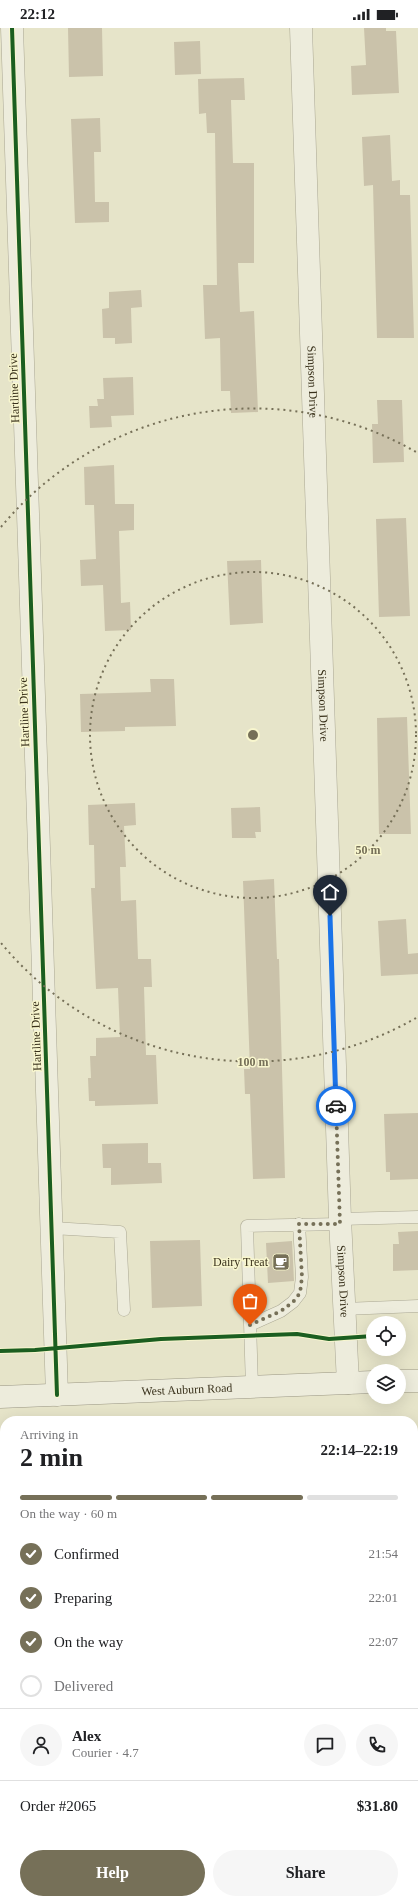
<!DOCTYPE html>
<html lang="en">
<head>
<meta charset="utf-8">
<style>
  body { margin:0; font-family:"Times New Roman",serif; background:#f6f6f6; color:#202124; height:100vh; display:flex; flex-direction:column; font-size:15px; white-space:nowrap }
  * { box-sizing:border-box; margin:0 }
  p { font-size:13px; color:#757577 }
  .icon { flex:none; width:22px; height:22px; fill:none; stroke:currentColor; stroke-width:2; stroke-linecap:round; stroke-linejoin:round }
  .map { position:relative; flex:1; overflow:hidden }
  .details { position:absolute; left:0px; top:1388px; width:418px; height:488px; display:flex; flex-direction:column; background:#fff; border-radius:16px 16px 0 0; box-shadow:0 4px 16px #0002 }
  .details>* { flex:none }
  .tools { position:absolute; left:366px; top:1288px; display:grid; gap:8px }
  .tools a { display:grid; place-items:center; width:40px; height:40px; border-radius:50%; background:#fff; box-shadow:0 4px 16px #0002; font-size:20px }
  .pin { position:absolute; display:grid; place-items:center; width:34px; height:34px; color:#fff; margin:-41px -17px; border-radius:50% 50% 50% 0; rotate:-45deg; box-shadow:0 0 4px #0007 }
  .pin .icon { rotate:45deg }
  .courier { position:absolute; display:grid; place-items:center; width:40px; height:40px; margin:-20px; border:3px solid #1a73e8; border-radius:50%; background:#fff; color:#222; box-shadow:0 1px 5px #0007 }
  .overview em { font-style:normal; font-weight:700 }
  .overview div { display:flex; flex-direction:column-reverse }
  .overview { display:flex; align-items:center; justify-content:space-between; height:68px; padding:0 20px }
  h1 { font-size:26px; font-weight:700; line-height:30px }
  .bar { display:grid; grid-template-columns:repeat(4,1fr); gap:6px 4px; align-content:center; height:48px; padding:0 20px }
  .bar i { height:5px; border-radius:3px; background:#e0e0e0 }
  .bar .on { background:#767058 }
  .bar p { grid-column:span 4 }
  .line { display:flex; align-items:center; gap:10px; padding:0 20px; border-top:1px solid #e0e0e0 }
  .line div { flex:1 }
  .round { display:grid; place-items:center; flex:none; width:42px; height:42px; border-radius:21px; background:#f6f6f6 }
  ol { padding:0 20px; list-style:none }
  li { display:flex; align-items:center; gap:12px; height:44px }
  li p { margin-inline-start:auto }
  li .icon { padding:4px; border-radius:50%; background:#767058; color:#fff; stroke-width:4 }
  li:last-child { color:#757577 }
  li i { width:22px; height:22px; border:2px solid #e0e0e0; border-radius:50% }
  .cta { display:flex; gap:8px; margin-top:auto; padding:8px 20px }
  .cta a { flex:1; height:46px; border-radius:24px; background:#767058; color:#fff; font-size:16px; font-weight:700; line-height:46px; text-align:center }
  .cta a+a { background:#f6f6f6; color:#202124 }
  .status { display:flex; justify-content:space-between; align-items:center; height:28px; padding:0 20px; background:#fff; direction:ltr }
  .status svg { height:11px; fill:currentColor }
  .map>svg:first-child { display:block }
  .green { fill:#ced9aa }
  .building { fill:#cac2aa }
  .lines { fill:none; stroke-linecap:round; stroke-linejoin:round }
  .lane-casing { stroke:#aaa793; stroke-width:13 }
  .street-casing { stroke:#aaa793; stroke-width:23 }
  .secondary-casing { stroke:#9a9683; stroke-width:23 }
  .path { stroke:#c5c3b3; stroke-width:2.5; stroke-dasharray:3 2; stroke-linecap:butt }
  .lane { stroke:#edecdc; stroke-width:12 }
  .street { stroke:#edecdc; stroke-width:22 }
  .secondary { stroke:#edecdc; stroke-width:22 }
  .cycleway-casing { stroke:#f8f6ce; stroke-width:6 }
  .cycleway { stroke:#1b5e20; stroke-width:4 }
  .done { stroke:#767058; stroke-width:4; stroke-dasharray:0 7.2 }
  .route { stroke:#1a73e8; stroke-width:5 }
  .ring { fill:none; stroke:#767058; stroke-width:2; stroke-dasharray:2 4 }
  .labels { text-anchor:middle; dominant-baseline:central; stroke-width:3; stroke-linejoin:round; paint-order:stroke }
  .street-label { font-size:12px; fill:#39311b; stroke:#f8f6ce }
  .poi-label { font-size:12px; fill:#39311b; stroke:#f8f6ce; text-anchor:end }
  .centre { fill:#767058; stroke:#f8f6ce; stroke-width:2 }
  .ring-label { font-size:12px; text-anchor:middle; font-weight:bold; fill:#767058; stroke:#f8f6ce; stroke-width:3; stroke-linejoin:round; paint-order:stroke }
</style>
</head>
<body>
<div class="status"><b>22:12</b><svg viewBox="0 0 49 12"><path d="M0 12V9h3v3zM5 12V6h3v6zM10 12V3h3v9zM15 12V0h3v12zM26 1h20v11H26zM47 4h2v5h-2z"/></svg></div>
<div class="map">
<svg width="418" height="1876" viewBox="0 0 418 1876">
  <rect width="100%" height="100%" fill="#e6e4c9"/>
  <!-- green -->
  <path class="green" d="M0,1798H5V1834L0,1835Z"/>
  <!-- building -->
  <path class="building" d="M68,0H102L103,48L69,49Z
    M364,0H386V3H396L399,65L352,67L351,38L366,37Z
    M200,13L201,46L175,47L174,14Z
    M244,50L245,72H231L233,135H254V235H238L240,284L254,283L258,384L231,385L230,363H221L220,310L205,311L203,257H217L215,105H207L206,85L199,86L198,51Z
    M100,90L101,124H94L95,174H109V194L75,195L71,91Z
    M390,107L392,153L400,152V167H410L414,310H377L373,157L364,158L362,109Z
    M141,262L142,279L131,280L132,315L115,316V310H103L102,281L109,280V264Z
    M133,349L134,387L111,388L112,399L90,400L89,378H98L97,371H104L103,350Z
    M377,372H402L404,434L373,435L372,396H378Z
    M114,437L115,476H134V502L119,503L121,575L130,574L131,602L105,603L103,557L81,558L80,532L96,531L94,477H85L84,439Z
    M406,490L410,588L379,589L376,491Z
    M261,532L263,595L230,597L227,533Z
    M150,651H174L176,698L125,699V703L81,704L80,666L151,664Z
    M407,689L411,806H379L377,690Z
    M135,775L136,797L124,798L126,839H120L121,873L136,872L138,931H151L152,959H144L146,1027H156L158,1076L95,1078V1073H89L88,1050H91L90,1028H96V1010L120,1009L118,960L96,961L91,860H95L94,817H89L88,777Z
    M260,779L261,804H255L256,810H232L231,780Z
    M274,851L277,931H279L285,1150L253,1151L250,1066H245L244,1041H250L243,853Z
    M406,891L408,926L418,925V946L381,948L378,893Z
    M418,1085V1151L390,1152V1144H386L384,1086Z
    M148,1115V1135H161L162,1155L111,1157V1140H103L102,1116Z
    M418,1203V1242L393,1243V1216H399L398,1204Z
    M200,1212L202,1278L152,1280L150,1213Z
    M292,1213L294,1253L268,1255L266,1215Z"/>
  <g class="lines">
    <defs>
      <path id="lane" d="M340,1191L418,1189
        M52,1200L120,1204L124,1282
        M344,1281L418,1278
        M250,1297L281,1283L293,1274L300,1265L302,1249L299,1196
        M252,1359L247,1198L340,1196
        M413,1430L418,1429
        M413,1605H418
        M413,1836L418,1835
        M164,1871V1876
        M198,1876L226,1871"/>
      <g id="street">
        <path d="M12,0L57,1367"/>
        <path id="s1" d="M301,0L340,1191L348,1355"/>
      </g>
      <g id="secondary">
        <path d="M399,1353H418"/>
        <path id="s2" d="M0,1369L373,1354"/>
      </g>
    </defs>
    <!-- lane casing -->
    <use href="#lane" class="lane-casing"/>
    <!-- street casing -->
    <use href="#street" class="street-casing"/>
    <!-- secondary casing -->
    <use href="#secondary" class="secondary-casing"/>
    <!-- path -->
    <path class="path" d="M0,1515L5,1514
      M84,1871V1876"/>
    <!-- lane -->
    <use href="#lane" class="lane"/>
    <!-- street -->
    <use href="#street" class="street"/>
    <!-- secondary -->
    <use href="#secondary" class="secondary"/>
    <defs>
      <path id="cycleway" d="M12,0L57,1367
        M0,1323L35,1322L161,1311L297,1306L329,1311L373,1308"/>
    </defs>
    <!-- cycleway casing -->
    <use href="#cycleway" class="cycleway-casing"/>
    <!-- cycleway -->
    <use href="#cycleway" class="cycleway"/>
  </g>
  <g class="lines">
    <!-- done -->
    <path class="done" d="M250,1297L281,1283L293,1274L300,1265L302,1249L299,1196H340L336,1078"/>
    <!-- route -->
    <path class="route" d="M330,888L336,1078"/>
  </g>
  <!-- distance rings -->
  <g class="ring">
    <circle cx="253" cy="707" r="163"/>
    <path d="M416 990A327 327 0 0 1 1 915M1 499A327 327 0 0 1 416 424"/>
  </g>
  <!-- icons -->
  <defs>
    <symbol id="cafe-square" viewBox="-11 -11 22 22"><rect x="-9" y="-9" width="18" height="18" rx="4" fill="#767058" stroke="#f8f6ce"/><path d="M-5.5-4.5H6V0H3Q3 3.5 0 3.5H-2.5Q-5.5 3.5-5.5 0ZM3-3.2v2h1.7v-2ZM-6 4.5H4V6H-6Z" fill="#fff"/></symbol>
  </defs>
  <g fill-rule="evenodd">
    <use href="#cafe-square" x="271" y="1224" width="20" height="20"/>
  </g>
  <g class="labels">
    <!-- street labels -->
    <g class="street-label">
      <text stroke="none"><textPath href="#s1" startOffset="354">Simpson Drive</textPath></text>
      <text transform="translate(14 360) rotate(-92)">Hartline Drive</text>
      <text stroke="none"><textPath href="#s1" startOffset="678">Simpson Drive</textPath></text>
      <text transform="translate(24 684) rotate(-92)">Hartline Drive</text>
      <text transform="translate(36 1008) rotate(-92)">Hartline Drive</text>
      <text stroke="none"><textPath href="#s1" startOffset="1254">Simpson Drive</textPath></text>
      <text stroke="none"><textPath href="#s2" startOffset="187">West Auburn Road</textPath></text>
    </g>
    <!-- poi labels -->
    <g class="poi-label">
      <text x="268" y="1234">Dairy Treat</text>
    </g>
  </g>
  <circle cx="253" cy="707" r="6" class="centre"/>
  <g class="ring-label">
    <text x="368" y="826">50 m</text>
    <text x="253" y="1038">100 m</text>
  </g>
</svg>
<div class="tools">
<a><svg class="icon" aria-label="locate" viewBox="0 0 24 24"><circle cx="12" cy="12" r="6"/><path d="M12 2v4M12 18v4M2 12h4M18 12h4"/></svg></a>
<a><svg class="icon" aria-label="layers" viewBox="0 0 24 24"><path d="M12 4l9 5-9 5-9-5zM3 14l9 5 9-5"/></svg></a>
</div>
<div class="pin" style="left:250px;top:1297px;background:#ea580c"><svg class="icon" aria-label="bag" viewBox="0 0 24 24"><path d="M5 8h14l-1 12H6zM9 8a3 3 0 0 1 6 0"/></svg></div>
<div class="pin" style="left:330px;top:888px;background:#1f2937"><svg class="icon" aria-label="home" viewBox="0 0 24 24"><path d="M3 11l9-7 9 7M6 9v11h12V9"/></svg></div>
<div class="courier" style="left:336px;top:1078px"><svg class="icon" aria-label="car" viewBox="0 0 24 24"><path d="M5 17H2v-5l4-1 3-4h7l3 4 3 1v5h-3M9 17h6M6 11h13"/><circle cx="7" cy="17" r="2"/><circle cx="17" cy="17" r="2"/></svg></div>
<section class="details">
<div class="overview"><div><h1>2 min</h1><p>Arriving in</p></div><em>22:14–22:19</em></div>
<div class="bar"><i class="on"></i><i class="on"></i><i class="on"></i><i></i><p>On the way · 60 m</p></div>
<ol>
<li><svg class="icon" aria-label="check" viewBox="0 0 24 24"><path d="M5 12l5 5 9-10"/></svg>Confirmed<p>21:54</p></li>
<li><svg class="icon" aria-label="check" viewBox="0 0 24 24"><path d="M5 12l5 5 9-10"/></svg>Preparing<p>22:01</p></li>
<li><svg class="icon" aria-label="check" viewBox="0 0 24 24"><path d="M5 12l5 5 9-10"/></svg>On the way<p>22:07</p></li>
<li><i></i>Delivered</li>
</ol>
<div class="line" style="height:72px"><a class="round"><svg class="icon" aria-label="person" viewBox="0 0 24 24"><circle cx="12" cy="8" r="4"/><path d="M4 21q1-7 8-7t8 7"/></svg></a><div><b>Alex</b><p>Courier · 4.7</p></div><a class="round"><svg class="icon" aria-label="chat" viewBox="0 0 24 24"><path d="M4 5h16v11H9l-5 4z"/></svg></a><a class="round"><svg class="icon" aria-label="phone" viewBox="0 0 24 24"><path d="M5 4h4l2 5-3 2q2 4 5 5l2-3 5 2v4C11 20 4 13 5 4z"/></svg></a></div>
<div class="line" style="height:52px"><div>Order #2065</div><b>$31.80</b></div>
<div class="cta"><a>Help</a><a>Share</a></div>
</section>
</div>
</body>
</html>
